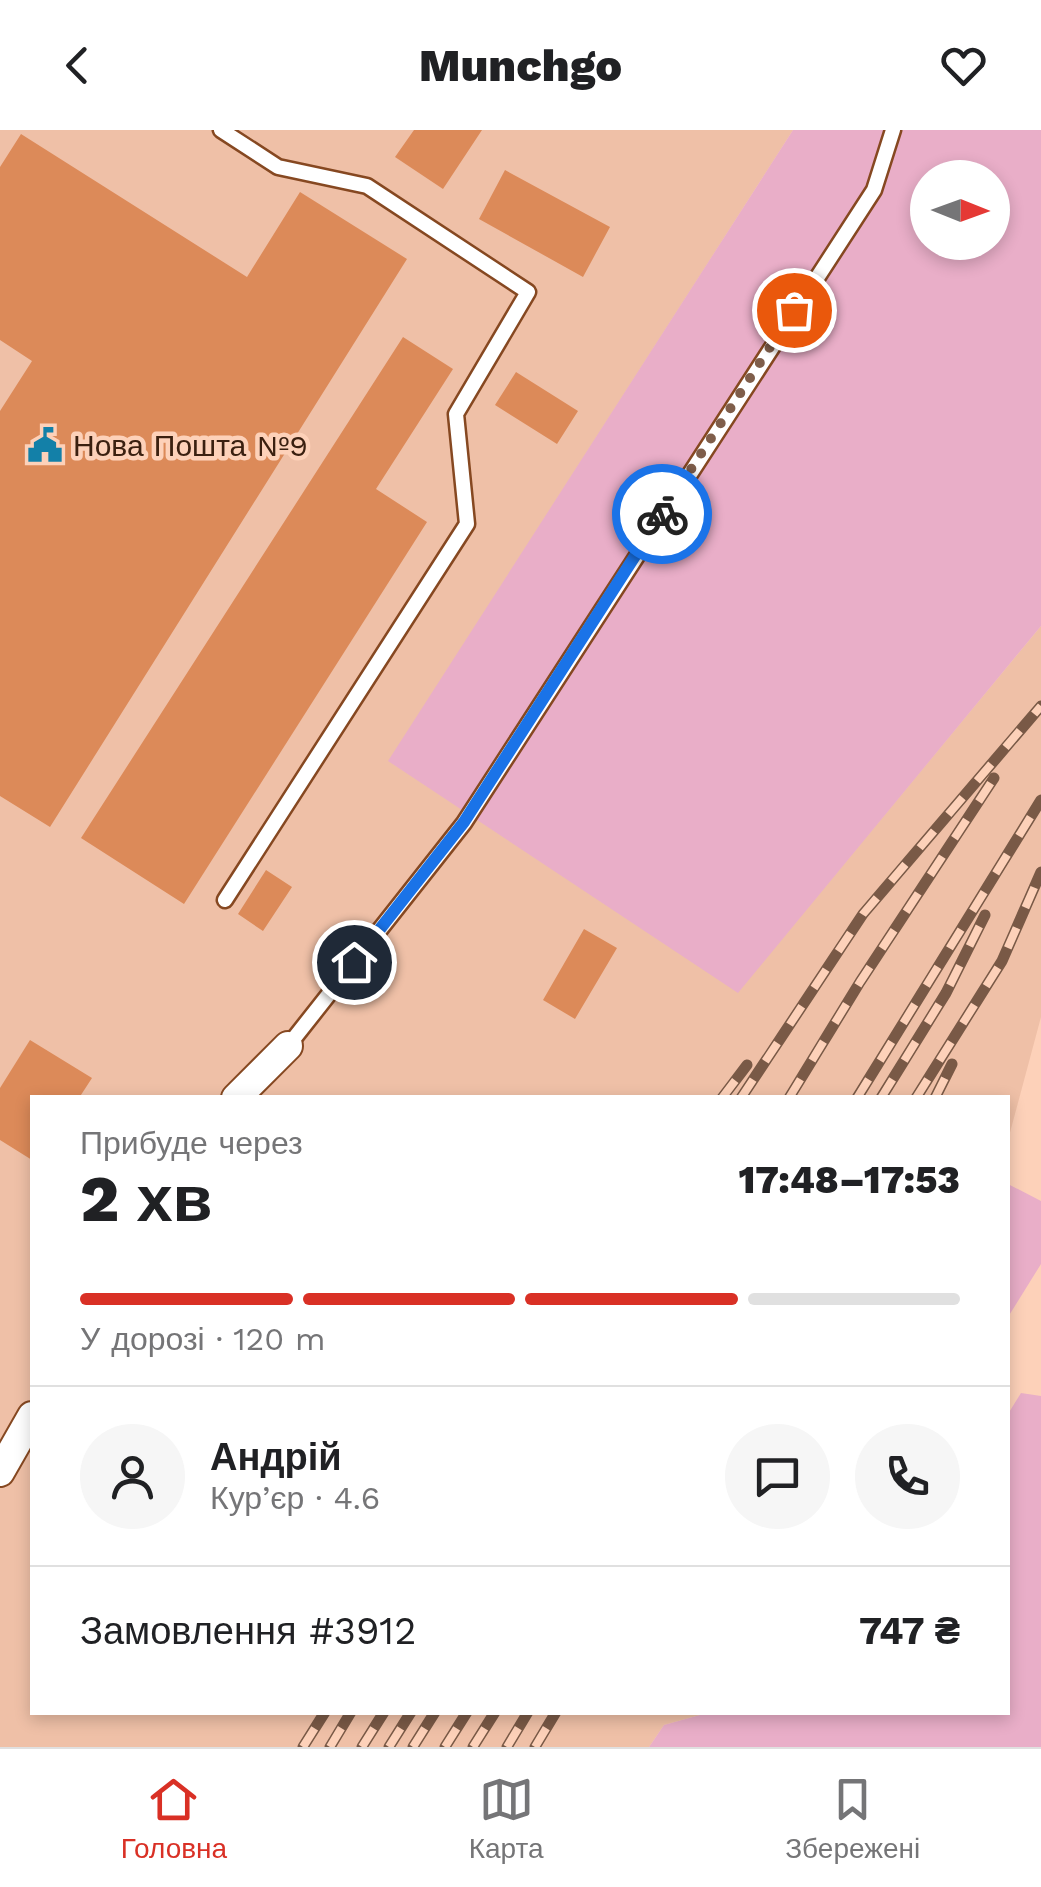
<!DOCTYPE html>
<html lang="uk">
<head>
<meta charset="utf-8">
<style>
  body { margin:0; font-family:"Work Sans",sans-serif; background:#f6f6f6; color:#202124; height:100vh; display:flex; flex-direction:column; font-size:38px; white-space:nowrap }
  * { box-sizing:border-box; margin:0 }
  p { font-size:32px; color:#757577 }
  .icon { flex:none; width:55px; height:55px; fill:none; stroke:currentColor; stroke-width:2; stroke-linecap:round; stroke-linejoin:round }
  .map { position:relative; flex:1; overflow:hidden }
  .side { position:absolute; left:30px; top:965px; width:980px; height:620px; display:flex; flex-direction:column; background:#fff; border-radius:0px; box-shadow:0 5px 15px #0003 }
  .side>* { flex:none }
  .needle { width:65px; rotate:91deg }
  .buttons { position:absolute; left:910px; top:30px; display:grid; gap:20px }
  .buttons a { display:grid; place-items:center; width:100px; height:100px; border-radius:50%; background:#fff; box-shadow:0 5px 15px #0003; font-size:50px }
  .pin { position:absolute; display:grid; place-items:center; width:85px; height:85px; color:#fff; margin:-42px; border:5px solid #fff; border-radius:50%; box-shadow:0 2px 10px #0007 }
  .courier { position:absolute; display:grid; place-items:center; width:100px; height:100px; margin:-50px; border:8px solid #1a73e8; border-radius:50%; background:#fff; color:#222; box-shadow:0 2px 12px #0007 }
  .headline em { font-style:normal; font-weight:800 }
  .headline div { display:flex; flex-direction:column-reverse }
  .headline { display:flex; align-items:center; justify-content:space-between; height:170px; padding:0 50px }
  h1 { font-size:65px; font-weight:800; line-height:75px }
  .bar { display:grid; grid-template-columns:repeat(4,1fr); gap:15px 10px; align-content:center; height:120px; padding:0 50px }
  .bar i { height:12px; border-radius:8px; background:#e0e0e0 }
  .bar .active { background:#d93025 }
  .bar p { grid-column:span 4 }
  .line { display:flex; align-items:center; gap:25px; padding:0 50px; border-top:2px solid #e0e0e0 }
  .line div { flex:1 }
  .round { display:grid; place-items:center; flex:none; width:105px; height:105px; border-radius:52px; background:#f6f6f6 }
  header { display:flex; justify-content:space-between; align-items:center; height:130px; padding:0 50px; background:#fff; font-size:45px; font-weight:800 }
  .menu { display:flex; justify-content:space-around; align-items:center; height:140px; border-top:2px solid #e0e0e0; background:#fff; font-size:28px; color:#757577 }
  .menu a { display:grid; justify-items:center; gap:5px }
  .menu .active { color:#d93025 }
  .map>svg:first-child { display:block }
  .built { fill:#efc0a7 }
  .green { fill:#e9aec8; fill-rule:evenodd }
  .building { fill:#dc8a59 }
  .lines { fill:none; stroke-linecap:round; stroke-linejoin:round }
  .service-casing { stroke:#864821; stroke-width:19 }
  .minor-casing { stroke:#864821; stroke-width:32 }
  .service { stroke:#fff; stroke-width:14 }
  .minor { stroke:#fff; stroke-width:28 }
  .rail-casing { stroke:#795946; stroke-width:11 }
  .rail { stroke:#fdd1b9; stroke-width:8; stroke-dasharray:22; stroke-linecap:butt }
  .done { stroke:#7f5e4b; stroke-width:10; stroke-dasharray:0 18 }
  .route { stroke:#1a73e8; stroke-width:12 }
  .labels { text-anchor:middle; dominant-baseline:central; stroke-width:9; stroke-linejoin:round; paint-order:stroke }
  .poi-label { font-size:30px; fill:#3b2010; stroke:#fdd1b9; text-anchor:start }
</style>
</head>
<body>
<header><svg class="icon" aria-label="back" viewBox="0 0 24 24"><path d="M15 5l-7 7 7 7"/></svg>Munchgo<svg class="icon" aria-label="heart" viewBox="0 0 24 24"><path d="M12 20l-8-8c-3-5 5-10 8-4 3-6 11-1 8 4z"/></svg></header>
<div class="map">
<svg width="1041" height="1617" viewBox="0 0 1041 1617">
  <rect width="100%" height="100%" fill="#fdd1b9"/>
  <!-- built -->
  <path class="built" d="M0,0H793L389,631L738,862L1041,496V887L1008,1010V968H32V1582L707,1583L664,1595L649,1617H0Z"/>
  <!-- green -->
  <path class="green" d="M793,0H1041V496L738,863L388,631ZM928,48H992V112H928Z
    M1008,1054L1041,1071V1134L1008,1187Z
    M1021,1263L1041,1266V1617H649L664,1595L707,1583L1008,1582V1284Z"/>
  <!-- building -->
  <path class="building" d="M414,0H482L443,59L395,27Z
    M21,4L247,147L300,62L407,129L50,697L0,666V281L32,231L0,210V37Z
    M505,40L610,97L583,147L479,89Z
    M403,207L453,239L376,359L427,392L184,774L81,708Z
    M516,242L578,281L557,314L495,275Z
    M266,740L292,757L263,801L238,784Z
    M584,799L617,818L575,889L543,870Z
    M30,910L92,948L79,968H32V1030L0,1010V958Z"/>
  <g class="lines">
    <defs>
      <path id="service" d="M221,0L278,37L367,56L528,162L456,284L467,394L225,770
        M288,916L464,693L874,60L893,0"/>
      <path id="minor" d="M236,968L288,916
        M0,1342L32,1286"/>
    </defs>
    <!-- service casing -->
    <use href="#service" class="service-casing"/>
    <!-- minor casing -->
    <use href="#minor" class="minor-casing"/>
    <!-- service -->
    <use href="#service" class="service"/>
    <!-- minor -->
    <use href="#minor" class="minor"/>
    <defs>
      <path id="rail" d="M722,968L747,935
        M741,968L863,784L1041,576
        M789,968L860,852L994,648
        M857,968L1041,670
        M881,968L946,863L985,785
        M916,968L1002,831L1041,742
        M935,968L952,934
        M303,1617L325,1582
        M330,1617L351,1582
        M362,1617L384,1582
        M389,1617L411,1582
        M413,1617L435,1582
        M445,1617L467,1582
        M473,1617L495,1582
        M507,1617L528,1582
        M535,1617L556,1582"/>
    </defs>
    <!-- rail casing -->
    <use href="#rail" class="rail-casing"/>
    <!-- rail -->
    <use href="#rail" class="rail"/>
  </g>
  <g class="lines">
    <!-- done -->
    <path class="done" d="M662,384L794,180"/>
    <!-- route -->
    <path class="route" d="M354,832L464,692L662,384"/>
  </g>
  <!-- icons -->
  <defs>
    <symbol id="civic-bare" viewBox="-9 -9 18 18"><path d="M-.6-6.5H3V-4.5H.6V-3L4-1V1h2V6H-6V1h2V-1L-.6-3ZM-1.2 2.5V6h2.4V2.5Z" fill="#1380a8" stroke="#fdd1b9" stroke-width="2.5" paint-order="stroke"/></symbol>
  </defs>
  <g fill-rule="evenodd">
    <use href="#civic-bare" x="20" y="290" width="50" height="50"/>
  </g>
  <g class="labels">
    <!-- poi labels -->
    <g class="poi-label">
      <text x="73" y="315">Нова Пошта №9</text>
    </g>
  </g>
</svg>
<div class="buttons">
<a><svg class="needle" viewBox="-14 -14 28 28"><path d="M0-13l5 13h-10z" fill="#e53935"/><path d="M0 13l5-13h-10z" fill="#757577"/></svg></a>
</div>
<div class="pin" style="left:794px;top:180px;background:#ea580c"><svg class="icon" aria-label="bag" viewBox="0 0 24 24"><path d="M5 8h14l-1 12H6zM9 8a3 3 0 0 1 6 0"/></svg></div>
<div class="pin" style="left:354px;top:832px;background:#1f2937"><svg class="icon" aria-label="home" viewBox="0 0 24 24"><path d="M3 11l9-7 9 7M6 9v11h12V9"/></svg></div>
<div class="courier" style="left:662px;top:384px"><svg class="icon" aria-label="bike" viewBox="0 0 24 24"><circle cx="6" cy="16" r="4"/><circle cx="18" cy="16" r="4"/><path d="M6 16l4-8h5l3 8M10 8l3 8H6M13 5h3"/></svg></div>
<section class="side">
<div class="headline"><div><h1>2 хв</h1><p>Прибуде через</p></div><em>17:48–17:53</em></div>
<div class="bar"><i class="active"></i><i class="active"></i><i class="active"></i><i></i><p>У дорозі · 120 m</p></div>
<div class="line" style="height:180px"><a class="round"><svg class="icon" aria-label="person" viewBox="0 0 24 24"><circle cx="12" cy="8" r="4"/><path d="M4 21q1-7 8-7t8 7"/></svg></a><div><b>Андрій</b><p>Кур’єр · 4.6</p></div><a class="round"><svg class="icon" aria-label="chat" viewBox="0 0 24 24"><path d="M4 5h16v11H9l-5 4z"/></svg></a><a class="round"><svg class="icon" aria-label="phone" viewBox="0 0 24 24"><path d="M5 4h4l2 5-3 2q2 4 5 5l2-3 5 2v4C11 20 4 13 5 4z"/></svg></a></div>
<div class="line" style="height:130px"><div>Замовлення #3912</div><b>747 ₴</b></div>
</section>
</div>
<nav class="menu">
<a class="active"><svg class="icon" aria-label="home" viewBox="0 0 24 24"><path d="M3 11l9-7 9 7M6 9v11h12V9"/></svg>Головна</a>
<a><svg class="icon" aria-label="map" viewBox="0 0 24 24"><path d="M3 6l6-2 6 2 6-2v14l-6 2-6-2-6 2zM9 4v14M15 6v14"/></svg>Карта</a>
<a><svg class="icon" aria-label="saved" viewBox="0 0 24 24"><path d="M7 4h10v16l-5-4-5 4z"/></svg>Збережені</a>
</nav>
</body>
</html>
